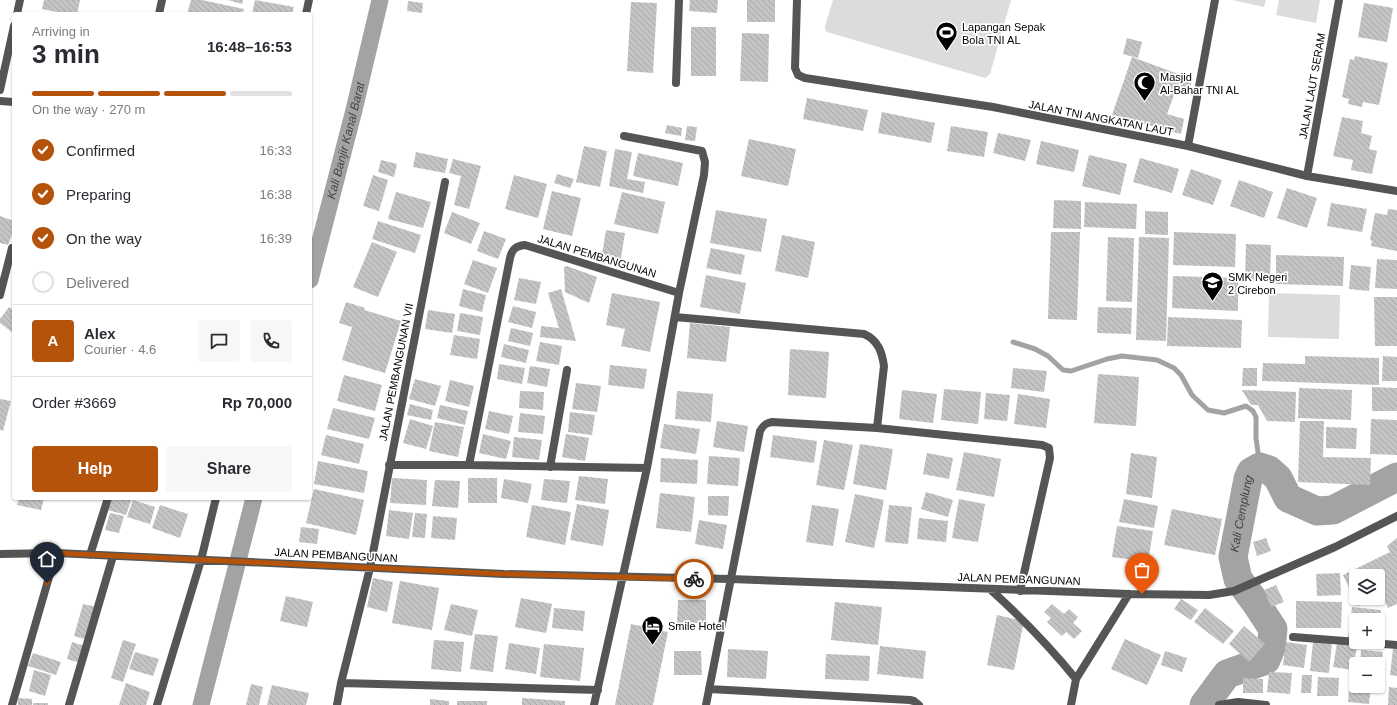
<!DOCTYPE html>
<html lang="en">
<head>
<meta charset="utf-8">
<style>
  body { margin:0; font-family:Arial,sans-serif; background:#f7f7f7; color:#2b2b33; height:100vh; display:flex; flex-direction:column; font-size:15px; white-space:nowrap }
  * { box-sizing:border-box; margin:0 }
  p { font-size:13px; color:#7c7c81 }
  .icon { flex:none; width:22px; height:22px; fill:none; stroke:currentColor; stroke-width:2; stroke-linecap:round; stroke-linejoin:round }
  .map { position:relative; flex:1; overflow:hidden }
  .details { position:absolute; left:12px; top:12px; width:300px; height:488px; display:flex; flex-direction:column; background:#fff; border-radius:4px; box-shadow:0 1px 3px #0004 }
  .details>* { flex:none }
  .tools { position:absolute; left:1349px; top:569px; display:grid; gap:8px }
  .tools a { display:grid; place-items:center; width:36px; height:36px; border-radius:4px; background:#fff; box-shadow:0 1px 3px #0004; font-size:20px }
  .pin { position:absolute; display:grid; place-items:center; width:34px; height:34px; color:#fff; margin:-41px -17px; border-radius:50% 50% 50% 0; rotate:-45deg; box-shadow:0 0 4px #0007 }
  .pin .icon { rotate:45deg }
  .courier { position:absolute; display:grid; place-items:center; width:40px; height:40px; margin:-20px; border:3px solid #b45309; border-radius:50%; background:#fff; color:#222; box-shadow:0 1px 5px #0007 }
  .headline em { font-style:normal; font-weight:600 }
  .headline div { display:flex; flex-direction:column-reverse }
  .headline { display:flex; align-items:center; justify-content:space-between; height:68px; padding:0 20px }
  h1 { font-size:26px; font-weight:600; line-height:30px }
  .bar { display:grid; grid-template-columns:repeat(4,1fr); gap:6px 4px; align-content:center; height:48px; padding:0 20px }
  .bar i { height:5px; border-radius:3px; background:#e1e1e2 }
  .bar .active { background:#b45309 }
  .bar p { grid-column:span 4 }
  .line { display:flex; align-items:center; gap:10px; padding:0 20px; border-top:1px solid #e1e1e2 }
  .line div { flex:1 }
  .round { display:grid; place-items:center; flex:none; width:42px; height:42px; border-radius:4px; background:#f7f7f7 }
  ol { padding:0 20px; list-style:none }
  li { display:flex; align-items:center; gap:12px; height:44px }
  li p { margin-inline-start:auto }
  li .icon { padding:4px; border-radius:50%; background:#b45309; color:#fff; stroke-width:4 }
  li:last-child { color:#7c7c81 }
  li i { width:22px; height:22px; border:2px solid #e1e1e2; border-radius:50% }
  .primary-button { display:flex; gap:8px; margin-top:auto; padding:8px 20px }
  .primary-button a { flex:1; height:46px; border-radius:4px; background:#b45309; color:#fff; font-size:16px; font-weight:600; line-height:46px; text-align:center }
  .primary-button a+a { background:#f7f7f7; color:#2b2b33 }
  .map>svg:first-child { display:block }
  .green { fill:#dcdcdc }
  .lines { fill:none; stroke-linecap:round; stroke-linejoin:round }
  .stream { stroke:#a3a3a3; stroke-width:5 }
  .canal { stroke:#a3a3a3; stroke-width:17 }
  .river { stroke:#a3a3a3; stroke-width:29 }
  .building { fill:url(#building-back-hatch); fill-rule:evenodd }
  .minor { stroke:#555; stroke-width:8 }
  .done { stroke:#595959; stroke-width:4; stroke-dasharray:0 7.2 }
  .route { stroke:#b45309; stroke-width:5 }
  .labels { text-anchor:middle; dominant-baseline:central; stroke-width:3.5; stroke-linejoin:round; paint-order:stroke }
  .poi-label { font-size:11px; fill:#000; stroke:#fff; text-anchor:start }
  .street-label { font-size:11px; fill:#000; stroke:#fff }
  .water-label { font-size:12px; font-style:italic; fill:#444; stroke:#fff }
</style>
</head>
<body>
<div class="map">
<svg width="1397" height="705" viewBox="0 0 1397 705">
  <defs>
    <pattern id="building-back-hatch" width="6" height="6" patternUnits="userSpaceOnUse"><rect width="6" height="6" fill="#c4c4c4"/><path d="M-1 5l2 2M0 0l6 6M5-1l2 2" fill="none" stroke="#a7a7a7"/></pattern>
  </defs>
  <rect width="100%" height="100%" fill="#fff"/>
  <!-- green -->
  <path class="green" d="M833,0H1011L990,74L985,78L827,32L825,29V26Z
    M1232,0H1266L1264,7Z
    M1279,0H1320L1316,23L1276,15Z
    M1269,293L1340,295L1339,339L1268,337Z"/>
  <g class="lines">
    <!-- stream -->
    <path class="stream" d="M1013,342L1035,349L1048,356L1063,370L1071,371L1107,359L1122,356L1157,360L1174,368L1181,375L1192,395L1208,410L1224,413L1246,406L1253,411L1256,417V438L1260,467"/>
    <!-- canal -->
    <g class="canal">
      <path id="s1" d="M310,280L354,110L380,0"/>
      <path d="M201,705L254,498"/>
    </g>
    <!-- river -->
    <path class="river" id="s2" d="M1204,705L1227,674L1266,660L1271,648L1273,629L1256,603L1238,579L1233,557L1248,479L1251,472L1260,467L1269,470L1278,478L1288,498L1317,511L1333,510L1397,477"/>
  </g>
  <!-- building -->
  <path class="building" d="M44,0H80L77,14H67L42,9Z
    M191,0H202L244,9L242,14H187Z
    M228,0H243L242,4Z
    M255,0L294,7L292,14H252Z
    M690,0H718L717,13L689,11Z
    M747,0H775V22H747Z
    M408,1L423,3L422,13L407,11Z
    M631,2L657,3L653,73L627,71Z
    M1364,3L1393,8L1387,42L1358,37Z
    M691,27H716V76H691Z
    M742,33L769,34L768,82L740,81Z
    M1127,38L1142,42L1138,58L1123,54Z
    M1355,56L1388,63L1379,105L1363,102L1362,107L1348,104L1349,99L1342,97L1350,59L1354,60Z
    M1132,57L1192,79L1189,92L1177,87L1167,114L1184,119L1181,134L1112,115Z
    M807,98L868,110L863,131L803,119Z
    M882,112L935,123L931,143L878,133Z
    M1342,117L1363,121L1361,133L1372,136L1369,149L1377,151L1372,174L1351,170L1353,160L1333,156Z
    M667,125L682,128L681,136L665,133Z
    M687,126L697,127L695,141L685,140Z
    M951,126L988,132L984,157L947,151Z
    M998,133L1031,140L1025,161L993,153Z
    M749,139L796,149L788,186L741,176Z
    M1041,141L1079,150L1074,172L1036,164Z
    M584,146L607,151L600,187L576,182Z
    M615,149L632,152L627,179L645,182L643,193L609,186Z
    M416,152L448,159L445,173L413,167Z
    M638,153L683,163L678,186L633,176Z
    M1089,155L1127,164L1120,195L1082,186Z
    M1140,158L1179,169L1172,193L1133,182Z
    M453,159L481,166L469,209L454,205L461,176L449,173Z
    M381,160L397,164L394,177L378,172Z
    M1191,169L1222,180L1213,205L1182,195Z
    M557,174L574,179L570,188L554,183Z
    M373,175L388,180L379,211L363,206Z
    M514,175L547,184L538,218L505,209Z
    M1239,180L1273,192L1264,218L1230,206Z
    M1287,188L1317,198L1307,228L1277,218Z
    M552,191L581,198L572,236L543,229Z
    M396,192L431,202L423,228L388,219Z
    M622,192L665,202L658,234L614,224Z
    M1054,200L1081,201V229L1053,228Z
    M1085,202L1137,204L1136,229L1084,227Z
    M1331,203L1367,209L1362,232L1327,226Z
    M1388,209L1397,210V251L1371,246L1372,241L1370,240L1375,213L1387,215Z
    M716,210L767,219L761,252L710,243Z
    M1145,211L1168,212V235L1145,234Z
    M452,212L480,223L471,244L444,233Z
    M0,216L14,221V229L8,245L0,243Z
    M378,221L421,235L415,253L372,239Z
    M606,230L625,233L620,264L601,261Z
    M484,231L506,239L498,259L477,251Z
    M1051,232H1080L1077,320L1048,319Z
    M1174,232L1236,234L1235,267L1173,265Z
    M782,235L815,242L808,278L775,271Z
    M1108,237L1134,238L1132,302L1106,301Z
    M1139,237L1169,238L1166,341L1136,340Z
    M372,242L397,252L378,297L353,287Z
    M1246,244L1271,245L1270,280L1245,279Z
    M711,248L745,255L741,275L706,268Z
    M1276,255L1344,257L1343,286L1276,284Z
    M1377,259L1397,260V289L1375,288Z
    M473,260L497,268L488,293L464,284Z
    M1351,265L1371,267L1369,291L1349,289Z
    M567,266L597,277L589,303L565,292L564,267Z
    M706,275L746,283L740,314L700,307Z
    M1173,276L1238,278V311L1172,308Z
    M519,278L541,282L536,304L514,300Z
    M463,289L486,295L482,312L459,306Z
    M561,289L576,341L540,337L541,326L559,328L548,293Z
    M612,293L660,302L650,352L621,346L625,329L606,325Z
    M1374,297H1397V346H1375Z
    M346,302L365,308L364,310L401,321L385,373L342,360L352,327L339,323Z
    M513,306L536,312L532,328L508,322Z
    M9,307L14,311V331L13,333L0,323V319Z
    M1098,307L1132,308L1131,334L1097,333Z
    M428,310L455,314L452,333L425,329Z
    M460,313L483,317L480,335L457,331Z
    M1168,317L1242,320L1241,348L1167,346Z
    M690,323L730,327L726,362L687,358Z
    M511,328L533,333L530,346L508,341Z
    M454,335L480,339L477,359L450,355Z
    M540,342L562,346L559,365L536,361Z
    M504,344L529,350L526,363L501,357Z
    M790,349L829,352L826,398L788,395Z
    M1305,356L1379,358V385L1262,381L1263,363L1305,364Z
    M1383,356L1397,357V381H1382Z
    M499,364L525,368L522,384L497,379Z
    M610,365L647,369L644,389L608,385Z
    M530,366L550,369L547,387L527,383Z
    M1013,368L1047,371L1044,392L1011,388Z
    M1243,368H1257V386H1242Z
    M1098,374L1139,377L1136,426L1094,423Z
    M344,375L382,385L375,411L337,401Z
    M415,379L441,386L435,406L409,399Z
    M450,380L474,386L469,407L445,401Z
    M576,383L601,386L597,412L572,409Z
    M1372,387L1397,388V411H1372Z
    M1299,388L1352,390L1351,420L1298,418Z
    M944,389L981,392L978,424L941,420Z
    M902,390L937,394L933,423L899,419Z
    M1242,390L1296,392L1295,422L1267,421L1258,405H1251Z
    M520,391L544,392L543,410L519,408Z
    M677,391L713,394L711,422L675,419Z
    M986,393L1010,395L1007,421L984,419Z
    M1018,394L1050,399L1046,428L1014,424Z
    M0,399L11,401L3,431L0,430Z
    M410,404L433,410L431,420L407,415Z
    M440,405L468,411L465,425L437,418Z
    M333,408L375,418L369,439L327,429Z
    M489,411L513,416L509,434L485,429Z
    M570,412L595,415L592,435L568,432Z
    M520,413L545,416L543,434L518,432Z
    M410,419L433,426L426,449L403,443Z
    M1371,419L1397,420V455L1370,454Z
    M717,421L748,426L744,452L713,447Z
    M1300,421H1324L1323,457L1371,458L1370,485L1298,482Z
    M435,422L464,427L458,457L429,451Z
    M664,424L700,429L696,454L660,448Z
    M1326,427L1357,428L1356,449L1326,448Z
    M483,434L511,441L506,459L479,453Z
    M566,434L589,438L585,461L562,457Z
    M326,435L364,444L359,464L321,455Z
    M773,435L817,441L814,463L770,457Z
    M514,437L542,440L539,460L512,457Z
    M824,440L853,445L844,490L816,485Z
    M860,444L893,449L886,490L853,484Z
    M964,452L1001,459L994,497L956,490Z
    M927,453L953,458L949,479L923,474Z
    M1131,453L1157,457L1152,498L1126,494Z
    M709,456L740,458L738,486L707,484Z
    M661,458L698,460L697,484L660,482Z
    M318,461L368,471L364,493L314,484Z
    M579,476L608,479L605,504L575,500Z
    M392,478L427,480L426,505L390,503Z
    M468,478H497V503H468Z
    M504,479L532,484L528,503L501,498Z
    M544,479L570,481L567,503L541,500Z
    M435,480L460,481L458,508L432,506Z
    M314,489L364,500L356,535L306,523Z
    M926,492L953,500L948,517L921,509Z
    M660,493L695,497L691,532L656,528Z
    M855,494L884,500L874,548L845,542Z
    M708,496H729L728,516L708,515Z
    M19,498H44L41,510L17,505Z
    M112,498H132L126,515L108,510Z
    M959,499L985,504L978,542L952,538Z
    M1124,499L1158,506L1154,528L1119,522Z
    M133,500L155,507L150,524L127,517Z
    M577,504L609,510L603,546L570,540Z
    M160,505L188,514L180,538L152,528Z
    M532,505L571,512L565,545L526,537Z
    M812,505L839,509L833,546L806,542Z
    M889,505L912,507L908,544L885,542Z
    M1172,509L1222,519L1215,555L1164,545Z
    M389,510L413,513L409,539L386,536Z
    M110,513L124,516L119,533L105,530Z
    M415,513L427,514L425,538L412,537Z
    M433,516L457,518L455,540L431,538Z
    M919,518L948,521L946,542L917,539Z
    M699,520L727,525L723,549L695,544Z
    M1117,526L1153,531L1148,562L1112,557Z
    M301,527L319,529L317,544L299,542Z
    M1266,538L1271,551L1257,556L1253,542Z
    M1397,538V604L1388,608L1384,600L1374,605L1371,600L1358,606L1343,575L1390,552L1387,546ZM1356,576H1378V598H1356Z
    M1340,573L1341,595L1317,596L1316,574Z
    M373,578L393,582L387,612L367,607Z
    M400,581L439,588L432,630L392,623Z
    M1276,585L1284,602L1271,607L1264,590Z
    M286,596L313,602L307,627L280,621Z
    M521,598L552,604L546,633L515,627Z
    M1181,599L1198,610L1191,620L1174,609Z
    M678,600H706V623H677Z
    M1296,601L1342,602L1341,628H1296Z
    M835,602L882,607L878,645L831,640Z
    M83,604L97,607L88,640L74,636Z
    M451,604L478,610L472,636L444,630Z
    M1052,604L1064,614L1069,609L1078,617L1073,623L1082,631L1074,639L1066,632L1062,636L1047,622L1051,618L1044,612Z
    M1352,607L1381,610L1379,632H1378V620H1356V639L1348,638Z
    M554,608L585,611L583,631L552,628Z
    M1205,608L1234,631L1223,644L1194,622Z
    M997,615L1024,621L1014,670L987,665Z
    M631,624L668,632L653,705H615Z
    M1244,626L1265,644L1249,662L1229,644Z
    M475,634L498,636L493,672L470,669Z
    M1125,639L1161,655L1147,685L1111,669Z
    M123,640L136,644L123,682L111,678Z
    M434,640L464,642L461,672L431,669Z
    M72,642L85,646L80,663L67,659Z
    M1286,642L1307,645L1304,668L1283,665Z
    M1313,642L1332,643L1329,673L1310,671Z
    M509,643L540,648L536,674L505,669Z
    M1337,643L1357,646L1353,670L1333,667Z
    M544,644L584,648L580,681L540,677Z
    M880,646L926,651L923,679L877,674Z
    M728,649L768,651L766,679L727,677Z
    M1393,649H1397V676L1390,675Z
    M1361,650L1383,652L1380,677L1378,676V664H1360Z
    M674,651H701L702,675H674Z
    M1165,651L1187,658L1182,672L1161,665Z
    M135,652L159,659L153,676L129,669Z
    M33,653L61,662L56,675L28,666Z
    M826,654L870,656L869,681L825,679Z
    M34,670L51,675L45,696L29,691Z
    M1269,672L1292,673L1290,694L1267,692Z
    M1302,675H1312L1311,693H1301Z
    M1318,677L1339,678L1338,696H1317Z
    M1243,678L1263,679V693H1243Z
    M1350,678L1356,679V686H1371L1369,704L1348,702Z
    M126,683L150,692L146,705H119Z
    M251,684L263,687L259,705H246Z
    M272,685L309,693L306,705H267Z
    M1389,687L1397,688V705H1388Z
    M18,698L32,699V705H18Z
    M522,698L565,701V705H522Z
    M430,699L449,701V705H430Z
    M457,701H487V705H457Z
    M33,703H48V705H33Z"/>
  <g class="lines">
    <!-- minor -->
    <path class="minor" d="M797,0L795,68L798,75L805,78L993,107L1188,146L1307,176L1397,191
      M17,14L20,0
      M159,14L162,0
      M306,14L309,0
      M676,83L679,0
      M0,90L14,26
      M0,101L14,102
      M1188,146L1215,0
      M1307,176L1339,0
      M0,295L12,248
      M675,317L864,334C878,340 882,352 884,366L877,428
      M389,465H469L647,468
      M469,465L510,258C512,249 516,246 525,245L679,293
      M550,467L567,370
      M0,554L56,553L504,574L731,579L1129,594L1209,595L1234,591L1335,547L1397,516
      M90,555L108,498
      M991,590C1022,618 1050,647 1076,679
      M1293,637L1397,645
      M341,683L598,690
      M709,689L910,700L914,701L919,705
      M12,705L56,553
      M69,705L113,556
      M157,705L201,560L216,498
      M337,705L341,683L370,568L445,182
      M594,705L647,468L679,293L704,175L705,162L702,151L624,136
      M706,705L760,431C763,425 766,423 772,422L877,428L1042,445L1049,448L1050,458L1020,591
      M1071,705L1076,679L1129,594
      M1219,705L1238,702L1266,705"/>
  </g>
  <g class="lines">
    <!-- done -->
    <path class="done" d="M694,579L1142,594"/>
    <!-- route -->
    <path class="route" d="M47,583L56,553L504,574L694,579"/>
  </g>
  <!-- icons -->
  <defs>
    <symbol id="stadium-pin" viewBox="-11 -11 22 30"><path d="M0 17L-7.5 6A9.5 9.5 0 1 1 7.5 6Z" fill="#000" stroke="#fff"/><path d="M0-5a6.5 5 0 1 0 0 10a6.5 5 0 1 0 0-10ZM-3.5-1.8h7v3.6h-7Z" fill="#fff"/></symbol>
    <symbol id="mosque-pin" viewBox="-11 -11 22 30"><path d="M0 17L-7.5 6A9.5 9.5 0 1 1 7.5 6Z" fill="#000" stroke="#fff"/><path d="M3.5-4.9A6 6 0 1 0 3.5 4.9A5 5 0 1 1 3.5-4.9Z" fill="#fff"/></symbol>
    <symbol id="school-pin" viewBox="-11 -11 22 30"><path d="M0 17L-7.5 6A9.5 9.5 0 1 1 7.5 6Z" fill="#000" stroke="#fff"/><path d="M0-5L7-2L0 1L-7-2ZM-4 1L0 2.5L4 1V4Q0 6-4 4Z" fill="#fff"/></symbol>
    <symbol id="hotel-pin" viewBox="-11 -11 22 30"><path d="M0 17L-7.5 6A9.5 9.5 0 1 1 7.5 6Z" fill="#000" stroke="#fff"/><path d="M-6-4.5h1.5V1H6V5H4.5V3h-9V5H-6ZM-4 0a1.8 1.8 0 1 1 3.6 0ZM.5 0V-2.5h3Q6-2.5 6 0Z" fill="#fff"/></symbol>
  </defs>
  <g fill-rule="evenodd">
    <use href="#stadium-pin" x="934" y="20" width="25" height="34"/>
    <use href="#mosque-pin" x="1132" y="70" width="25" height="34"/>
    <use href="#school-pin" x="1200" y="270" width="25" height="34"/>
    <use href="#hotel-pin" x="640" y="614" width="25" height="34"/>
  </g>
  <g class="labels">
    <!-- poi labels -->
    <g class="poi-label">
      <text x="962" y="27">Lapangan Sepak<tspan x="962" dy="13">Bola TNI AL</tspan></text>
      <text x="1160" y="77">Masjid<tspan x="1160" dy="13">Al-Bahar TNI AL</tspan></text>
      <text x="1228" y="277">SMK Negeri<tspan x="1228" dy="13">2 Cirebon</tspan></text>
      <text x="668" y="626">Smile Hotel</text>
    </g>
    <!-- street labels -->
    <g class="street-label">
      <text transform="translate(1312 86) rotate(-80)">JALAN LAUT SERAM</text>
      <text transform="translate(1101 118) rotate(11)">JALAN TNI ANGKATAN LAUT</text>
      <text transform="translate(597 256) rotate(17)">JALAN PEMBANGUNAN</text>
      <text transform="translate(396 372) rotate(-79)">JALAN PEMBANGUNAN VII</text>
      <text transform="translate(336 555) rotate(3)">JALAN PEMBANGUNAN</text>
      <text transform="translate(1019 579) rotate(2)">JALAN PEMBANGUNAN</text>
    </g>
    <!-- water labels -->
    <g class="water-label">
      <text stroke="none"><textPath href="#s1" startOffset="144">Kali Banjir Kanal Barat</textPath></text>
      <text stroke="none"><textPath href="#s2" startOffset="240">Kali Cemplung</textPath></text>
    </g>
  </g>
</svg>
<div class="tools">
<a><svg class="icon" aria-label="layers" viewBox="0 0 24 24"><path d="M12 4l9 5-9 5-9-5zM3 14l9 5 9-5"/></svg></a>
<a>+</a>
<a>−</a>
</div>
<div class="pin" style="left:1142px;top:594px;background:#ea580c"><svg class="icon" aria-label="bag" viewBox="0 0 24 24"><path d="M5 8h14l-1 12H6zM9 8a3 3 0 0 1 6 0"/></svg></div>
<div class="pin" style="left:47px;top:583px;background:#1f2937"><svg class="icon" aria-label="home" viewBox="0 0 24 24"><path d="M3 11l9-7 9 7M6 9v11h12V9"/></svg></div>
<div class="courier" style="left:694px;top:579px"><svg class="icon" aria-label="bike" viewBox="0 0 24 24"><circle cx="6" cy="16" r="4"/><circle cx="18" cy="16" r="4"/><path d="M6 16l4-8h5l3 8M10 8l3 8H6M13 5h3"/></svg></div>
<section class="details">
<div class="headline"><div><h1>3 min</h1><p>Arriving in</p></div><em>16:48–16:53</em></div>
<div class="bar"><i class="active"></i><i class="active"></i><i class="active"></i><i></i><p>On the way · 270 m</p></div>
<ol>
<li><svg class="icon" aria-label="check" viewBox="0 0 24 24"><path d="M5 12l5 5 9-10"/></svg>Confirmed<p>16:33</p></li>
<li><svg class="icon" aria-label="check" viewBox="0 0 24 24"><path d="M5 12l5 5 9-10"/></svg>Preparing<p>16:38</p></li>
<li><svg class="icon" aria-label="check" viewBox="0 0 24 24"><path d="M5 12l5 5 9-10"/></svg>On the way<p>16:39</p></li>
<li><i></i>Delivered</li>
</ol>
<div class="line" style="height:72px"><b class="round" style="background:#b45309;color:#fff">A</b><div><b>Alex</b><p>Courier · 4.6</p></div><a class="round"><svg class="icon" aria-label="chat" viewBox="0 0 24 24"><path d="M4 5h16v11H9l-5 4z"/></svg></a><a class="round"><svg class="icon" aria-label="phone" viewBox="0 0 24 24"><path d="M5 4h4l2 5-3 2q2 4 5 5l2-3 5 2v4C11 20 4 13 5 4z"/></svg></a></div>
<div class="line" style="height:52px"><div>Order #3669</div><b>Rp 70,000</b></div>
<div class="primary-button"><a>Help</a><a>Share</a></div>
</section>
</div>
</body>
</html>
